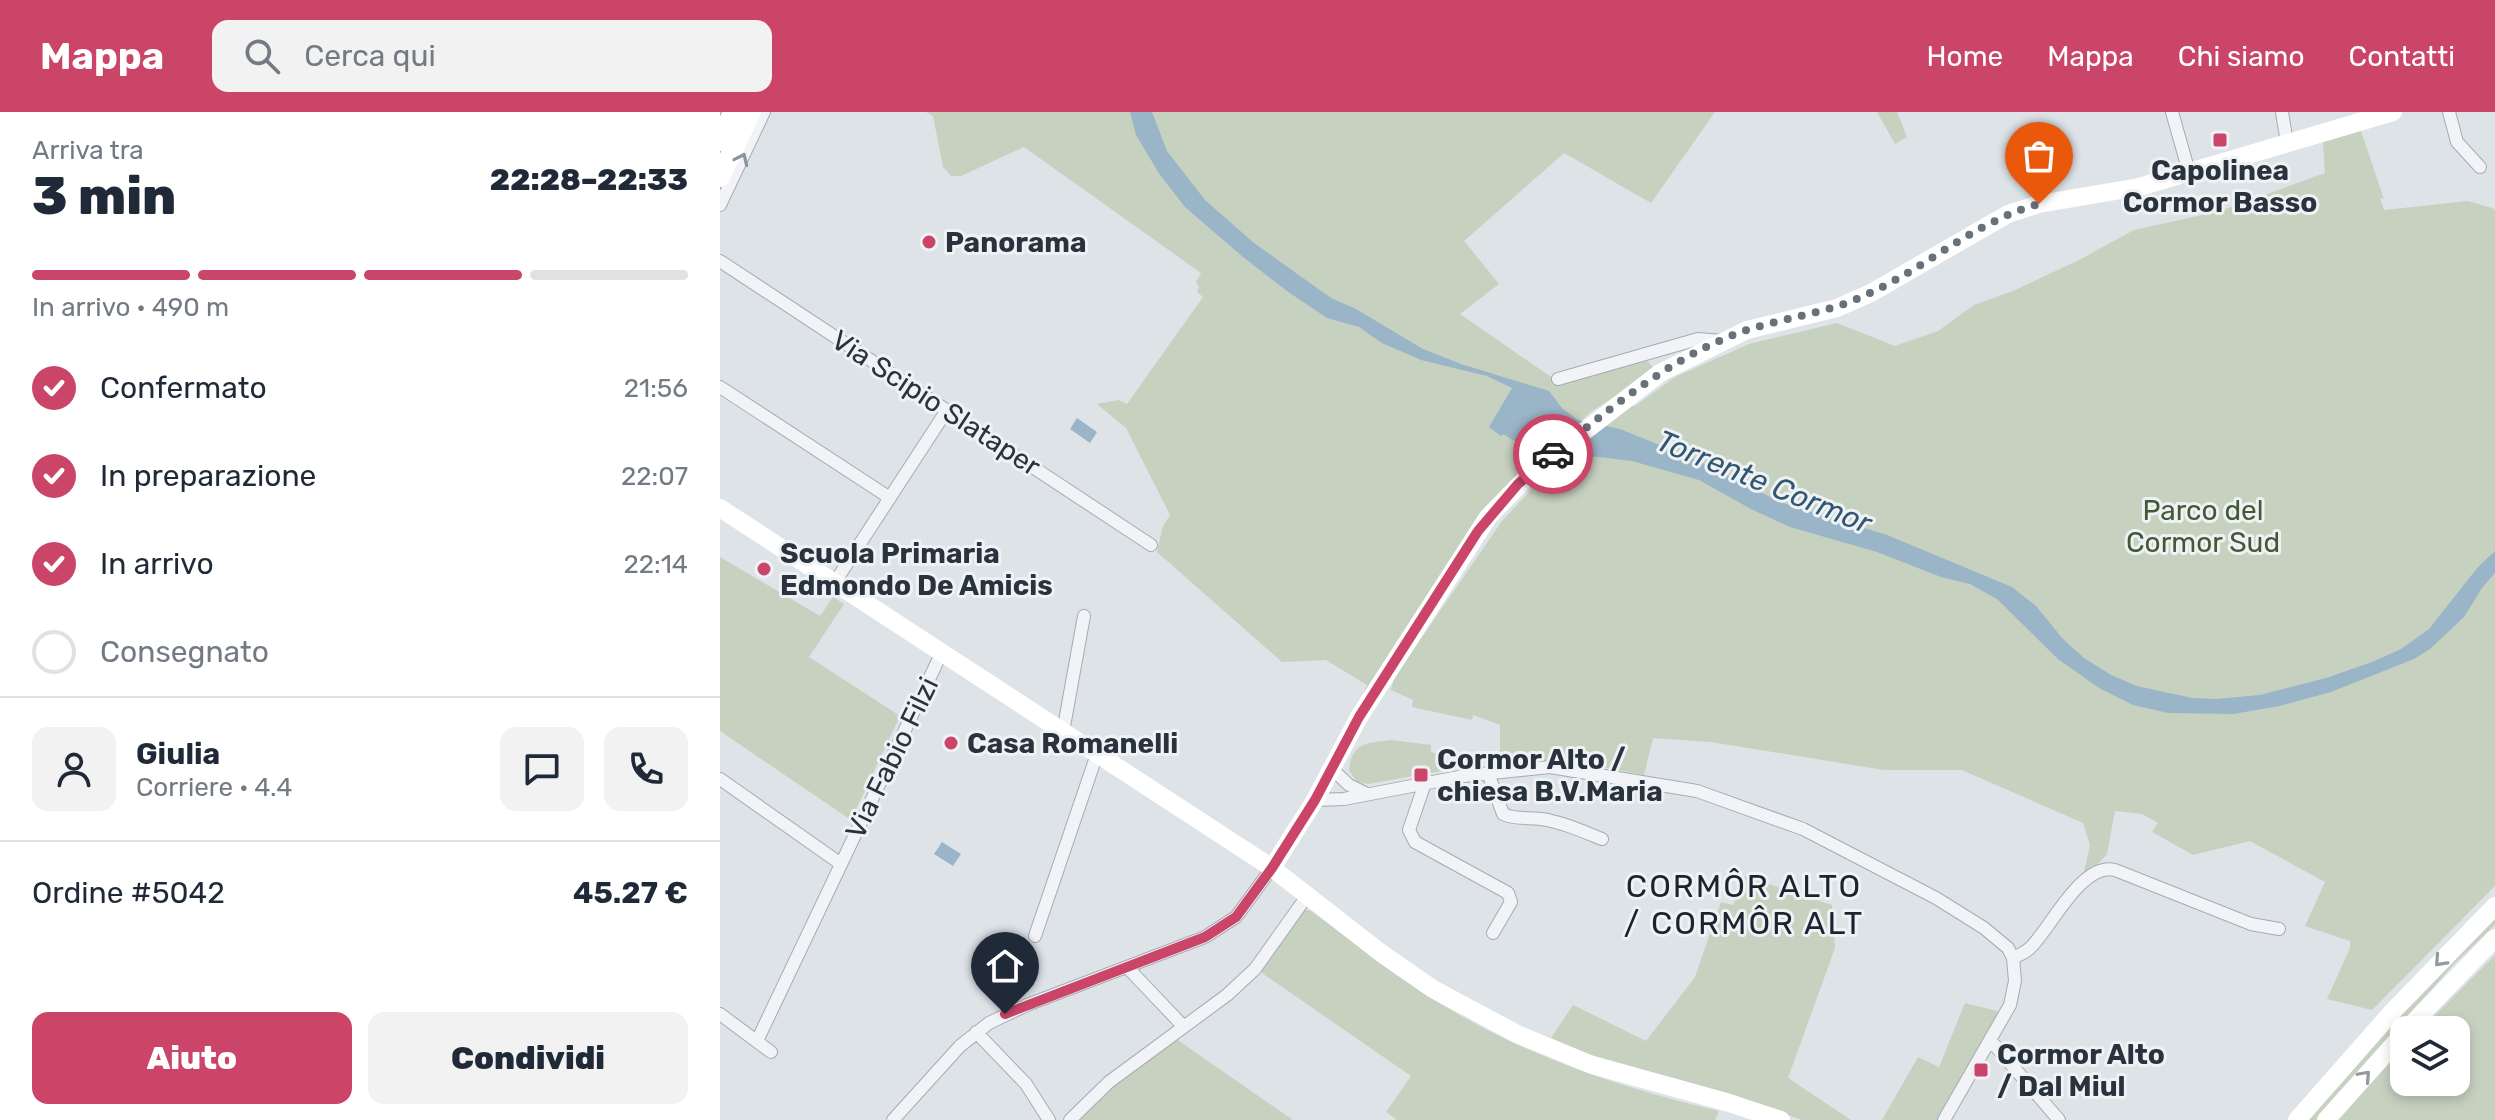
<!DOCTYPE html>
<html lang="it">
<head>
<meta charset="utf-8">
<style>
  body { margin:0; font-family:Rubik,sans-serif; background:#f2f2f3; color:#1f2937; height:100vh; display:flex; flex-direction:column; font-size:30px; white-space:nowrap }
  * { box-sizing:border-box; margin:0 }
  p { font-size:26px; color:#747a83 }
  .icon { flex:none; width:44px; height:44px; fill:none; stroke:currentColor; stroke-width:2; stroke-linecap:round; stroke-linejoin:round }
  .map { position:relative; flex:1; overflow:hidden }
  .details { display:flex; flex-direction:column; background:#fff; width:720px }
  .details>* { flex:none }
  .buttons { position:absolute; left:1670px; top:904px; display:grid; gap:16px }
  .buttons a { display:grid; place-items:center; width:80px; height:80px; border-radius:16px; background:#fff; box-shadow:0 4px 12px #0003; font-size:40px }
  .pin { position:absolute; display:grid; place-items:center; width:68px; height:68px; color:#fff; margin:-82px -34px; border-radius:50% 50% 50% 0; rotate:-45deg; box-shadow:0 0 8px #0007 }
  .pin .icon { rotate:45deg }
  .courier { position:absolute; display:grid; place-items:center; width:80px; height:80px; margin:-40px; border:6px solid #cb4569; border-radius:50%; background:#fff; color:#222; box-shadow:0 2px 10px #0007 }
  .summary em { font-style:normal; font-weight:800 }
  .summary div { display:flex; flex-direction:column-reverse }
  .summary { display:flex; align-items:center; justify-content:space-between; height:136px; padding:0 32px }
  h1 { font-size:52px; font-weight:800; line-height:60px }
  .bar { display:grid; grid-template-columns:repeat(4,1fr); gap:12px 8px; align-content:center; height:96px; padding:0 32px }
  .bar i { height:10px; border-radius:6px; background:#e0e1e3 }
  .bar .on { background:#cb4569 }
  .bar p { grid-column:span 4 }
  .line { display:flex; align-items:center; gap:20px; padding:0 32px; border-top:2px solid #e0e1e3 }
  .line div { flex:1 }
  .round { display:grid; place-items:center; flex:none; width:84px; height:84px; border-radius:16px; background:#f2f2f3 }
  ol { padding:0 32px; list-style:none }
  li { display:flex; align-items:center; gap:24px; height:88px }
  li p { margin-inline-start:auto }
  li .icon { padding:8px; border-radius:50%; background:#cb4569; color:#fff; stroke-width:4 }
  li:last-child { color:#747a83 }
  li i { width:44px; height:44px; border:4px solid #e0e1e3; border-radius:50% }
  .primary-button { display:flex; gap:16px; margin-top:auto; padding:16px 32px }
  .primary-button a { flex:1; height:92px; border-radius:16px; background:#cb4569; color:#fff; font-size:32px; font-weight:800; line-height:92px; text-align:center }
  .primary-button a+a { background:#f2f2f3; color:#1f2937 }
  header { display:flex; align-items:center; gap:48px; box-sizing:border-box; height:112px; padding:0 40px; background:#cb4569; color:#fff }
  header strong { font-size:38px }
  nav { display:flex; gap:44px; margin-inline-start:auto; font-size:28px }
  .search { width:560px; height:72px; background:#f2f2f3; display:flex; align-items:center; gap:20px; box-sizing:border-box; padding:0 28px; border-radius:16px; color:#747a83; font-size:30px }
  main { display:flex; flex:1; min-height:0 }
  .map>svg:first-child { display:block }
  .green { fill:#c6d1c0 }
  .water { fill:#9ab5c7 }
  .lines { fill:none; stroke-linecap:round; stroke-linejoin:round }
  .street-casing { stroke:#a4abb2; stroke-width:14 }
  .primary-casing { stroke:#9ea9b3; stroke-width:22 }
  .street { stroke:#f1f3f6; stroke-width:12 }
  .secondary { stroke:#fff; stroke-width:18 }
  .primary { stroke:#fff; stroke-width:20 }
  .oneway { stroke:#8c939a }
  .oneway2 { stroke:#94999e }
  .done { stroke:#68717a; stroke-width:8; stroke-dasharray:0 14.4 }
  .route { stroke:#cb4569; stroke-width:10 }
  .poi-dot { fill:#cb4569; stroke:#eef2f5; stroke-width:3 }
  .labels { text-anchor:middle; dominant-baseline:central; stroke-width:6; stroke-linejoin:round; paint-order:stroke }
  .poi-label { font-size:28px; font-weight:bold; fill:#28333e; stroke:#eef2f5; text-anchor:start }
  .street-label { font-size:28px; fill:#28333e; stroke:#eef2f5 }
  .park-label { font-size:28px; fill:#415a35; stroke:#eef2f5 }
  .water-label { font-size:30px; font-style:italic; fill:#335671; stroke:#eef2f5 }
  .quarter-label { font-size:32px; letter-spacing:2px; fill:#1a242f; stroke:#eef2f5 }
</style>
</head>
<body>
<header>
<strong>Mappa</strong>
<div class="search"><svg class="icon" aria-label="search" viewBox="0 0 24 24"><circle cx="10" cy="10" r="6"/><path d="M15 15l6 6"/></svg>Cerca qui</div>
<nav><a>Home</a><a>Mappa</a><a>Chi siamo</a><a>Contatti</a></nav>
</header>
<main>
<section class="details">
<div class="summary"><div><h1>3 min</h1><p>Arriva tra</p></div><em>22:28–22:33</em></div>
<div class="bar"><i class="on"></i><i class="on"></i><i class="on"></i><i></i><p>In arrivo · 490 m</p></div>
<ol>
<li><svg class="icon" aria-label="check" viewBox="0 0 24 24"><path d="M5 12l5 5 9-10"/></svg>Confermato<p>21:56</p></li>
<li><svg class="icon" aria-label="check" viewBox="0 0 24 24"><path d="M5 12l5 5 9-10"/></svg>In preparazione<p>22:07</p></li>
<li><svg class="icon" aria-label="check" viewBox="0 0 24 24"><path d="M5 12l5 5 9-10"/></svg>In arrivo<p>22:14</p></li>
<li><i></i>Consegnato</li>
</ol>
<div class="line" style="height:144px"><a class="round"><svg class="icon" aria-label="person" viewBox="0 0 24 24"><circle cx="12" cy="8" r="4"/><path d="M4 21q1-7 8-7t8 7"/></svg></a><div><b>Giulia</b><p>Corriere · 4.4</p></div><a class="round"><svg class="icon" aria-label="chat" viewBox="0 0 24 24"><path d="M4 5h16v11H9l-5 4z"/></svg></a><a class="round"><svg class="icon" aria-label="phone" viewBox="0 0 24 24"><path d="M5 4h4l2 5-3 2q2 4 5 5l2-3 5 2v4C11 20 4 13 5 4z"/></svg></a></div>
<div class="line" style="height:104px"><div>Ordine #5042</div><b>45.27 €</b></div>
<div class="primary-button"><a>Aiuto</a><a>Condividi</a></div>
</section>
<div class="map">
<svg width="1775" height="1008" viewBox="0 0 1775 1008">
  <rect width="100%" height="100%" fill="#dee3e8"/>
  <!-- green -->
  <path class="green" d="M206,0H995L931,91L844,41L744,129L779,172L740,202L834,267L863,265L927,249L934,256L930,262L872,299L800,361L642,585L647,573L606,548L562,550L437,440L443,414L450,403L406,316L377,292L399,288L407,292L483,185L477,180L479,175L476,170L481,161L304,35L241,64H231L223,55L213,4Z
    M1157,0H1177L1187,25L1175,32Z
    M1641,19L1664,87L1660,86L1664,98L1748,89L1775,97V774L1652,898L1607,887L1630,836V829L1585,814L1605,770L1530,729L1473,743L1432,720L1438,711L1422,702L1395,699L1387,742L1362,769L1370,733L1363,711L1242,658H1164L991,630L933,626L924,663C871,653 834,646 780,652V613L753,603L752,608L692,595L693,588L671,578L674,566L782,409L823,365L911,293L915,294L955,265L1029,232L1117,211L1175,234L1218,219L1254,193L1293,179L1361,147L1414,118L1500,99L1605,61L1603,30Z
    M0,445L100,504L113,485L124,492L89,545L180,604L131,708L0,619Z
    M671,628L711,633V640L717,642L727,658L648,672L637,670L629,658C632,630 647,631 671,628Z
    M1025,764L1112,793L1115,836L1068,966L1131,1008H1082L1017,984L868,942L831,926L853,893L926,929L975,865L1001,790L1013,793Z
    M584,797L591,799C629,827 666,856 705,882C794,940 896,975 999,999L995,1008H677L666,1000L691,964L542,861L541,858Z
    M1775,805V813L1734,852L1596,1008H1587L1730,848Z
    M1775,843V1008H1617L1684,933V970H1736V918H1700Z
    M1245,891L1281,900L1220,1008H1162L1198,945L1219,955Z
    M455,926L573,1008H356L378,986Z"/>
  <!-- water -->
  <path class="water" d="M410,0H432L447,39L485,88L534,131L611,186L636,197L703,237L741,252L829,279L842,296L858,308L900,317L979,349L1060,390L1167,423L1292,475L1316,494L1343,527L1364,546L1391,563L1417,574L1472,586L1496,587L1540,583L1606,566L1652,550L1681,537L1709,517L1758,455L1775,439V461L1762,476L1744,505L1710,537L1694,547L1611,580L1560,594L1513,602L1448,601L1413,593L1379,576L1338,547L1277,487L1250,472L1221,465L1157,440L1070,415L1031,397L979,368L912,349L870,344L855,340L836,328L840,325L818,313L804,335L783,322L781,324L769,315L792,276L767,264L701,248L662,231L639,215L607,206L567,179L523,145L465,95L440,63L416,23Z
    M357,306L377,320L370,331L350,317Z
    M222,730L241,742L233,754L214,742Z"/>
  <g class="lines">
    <defs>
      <path id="street" d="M1452,0L1469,60
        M1562,0L1567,31
        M1729,0L1737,30L1760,55
        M0,93L44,0
        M0,149L431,433
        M838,267L978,227L1002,229
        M0,275L170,386
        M115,470L227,298
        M343,620L364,504
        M612,657L629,673L647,682
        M768,661L783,702C796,708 808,705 821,707C842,710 862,719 882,727
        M0,667L121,752
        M705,671L689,718L695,730L788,781L791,790L773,821
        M595,688L624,687L744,664L830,655L977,679L1083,717L1216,786L1264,816L1288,836L1293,846L1295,869L1290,893L1224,1008
        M315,824L377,642
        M1293,846C1299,843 1305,841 1310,836C1331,816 1361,750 1395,758L1531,812L1559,817
        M407,855L463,914
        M0,902L51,940
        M256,920L306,972L329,1008
        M37,929L222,540
        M1271,929L1339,1008
        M173,1008L240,934L269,911L307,893L485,825L516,805L552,756
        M350,1008L389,970L507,883L535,857L587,784"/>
      <path id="primary" d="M0,29L13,0
        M0,65L31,0"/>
    </defs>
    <!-- street casing -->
    <use href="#street" class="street-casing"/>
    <!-- primary casing -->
    <use href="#primary" class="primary-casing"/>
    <!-- street -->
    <use href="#street" class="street"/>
    <!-- secondary -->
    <path class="secondary" d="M0,396L552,756L661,841L713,877L797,922L872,953L1006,990L1061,1008
      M552,756L595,688L639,605L768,405L813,359L940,261L1027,218L1117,196L1151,181L1288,102L1319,92L1419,75L1673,0
      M1686,918L1775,826
      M1577,1008L1672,900L1775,794
      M1606,1008L1684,921"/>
    <!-- primary -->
    <use href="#primary" class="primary"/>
  </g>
  <!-- one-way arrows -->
  <defs><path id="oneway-chevron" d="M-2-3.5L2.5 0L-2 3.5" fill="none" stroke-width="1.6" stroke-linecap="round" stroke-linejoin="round" transform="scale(2)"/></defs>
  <use class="oneway" href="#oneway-chevron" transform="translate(22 47) rotate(-65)"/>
  <g class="oneway2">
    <use href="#oneway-chevron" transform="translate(1720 849) rotate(133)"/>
    <use href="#oneway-chevron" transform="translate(1645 964) rotate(-48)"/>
  </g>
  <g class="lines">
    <!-- done -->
    <path class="done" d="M833,342C893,295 953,243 1027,218C1067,205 1109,201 1148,182C1207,155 1256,109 1319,92"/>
    <!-- route -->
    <path class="route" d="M285,902L485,825L516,805L552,756L595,688L639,605L758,419L798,372L833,342"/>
  </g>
  <!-- markers -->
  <g class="poi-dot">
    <rect x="1492" y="20" width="16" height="16" rx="4"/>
    <circle cx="209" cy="130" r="8"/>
    <circle cx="44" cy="457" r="8"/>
    <circle cx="231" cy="631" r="8"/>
    <rect x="693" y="655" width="16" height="16" rx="4"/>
    <rect x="1253" y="950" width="16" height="16" rx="4"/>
  </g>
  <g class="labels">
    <!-- poi labels -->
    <g class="poi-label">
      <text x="1500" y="58" text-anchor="middle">Capolinea<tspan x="1500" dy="32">Cormor Basso</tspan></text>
      <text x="225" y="130">Panorama</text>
      <text x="60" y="441">Scuola Primaria<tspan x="60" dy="32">Edmondo De Amicis</tspan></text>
      <text x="247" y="631">Casa Romanelli</text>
      <text x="717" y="647">Cormor Alto /<tspan x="717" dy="32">chiesa B.V.Maria</tspan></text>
      <text x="1277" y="942">Cormor Alto<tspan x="1277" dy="32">/ Dal Miul</tspan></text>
    </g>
    <!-- street labels -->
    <g class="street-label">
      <text transform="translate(216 291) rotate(33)">Via Scipio Slataper</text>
      <text transform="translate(172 646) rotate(-64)">Via Fabio Filzi</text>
    </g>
    <!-- park labels -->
    <g class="park-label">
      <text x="1483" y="398">Parco del<tspan x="1483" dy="32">Cormor Sud</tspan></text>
    </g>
    <!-- water labels -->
    <g class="water-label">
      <text transform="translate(1044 370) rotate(22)">Torrente Cormor</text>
    </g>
    <!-- quarter labels -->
    <g class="quarter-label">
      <text x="1024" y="774">CORMÔR ALTO<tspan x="1024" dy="37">/ CORMÔR ALT</tspan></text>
    </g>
  </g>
</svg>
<div class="buttons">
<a><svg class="icon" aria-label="layers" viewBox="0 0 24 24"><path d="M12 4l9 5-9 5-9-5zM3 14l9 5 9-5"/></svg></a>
</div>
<div class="pin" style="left:1319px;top:92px;background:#ea580c"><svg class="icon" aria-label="bag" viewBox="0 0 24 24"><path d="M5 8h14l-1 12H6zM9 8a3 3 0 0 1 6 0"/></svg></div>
<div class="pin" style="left:285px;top:902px;background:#1f2937"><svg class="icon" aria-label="home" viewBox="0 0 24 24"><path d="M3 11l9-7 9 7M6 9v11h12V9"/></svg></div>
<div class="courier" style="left:833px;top:342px"><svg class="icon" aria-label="car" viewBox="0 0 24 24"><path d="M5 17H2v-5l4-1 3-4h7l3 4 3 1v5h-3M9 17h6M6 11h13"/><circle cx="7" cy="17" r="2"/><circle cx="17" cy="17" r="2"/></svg></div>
</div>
</main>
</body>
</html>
